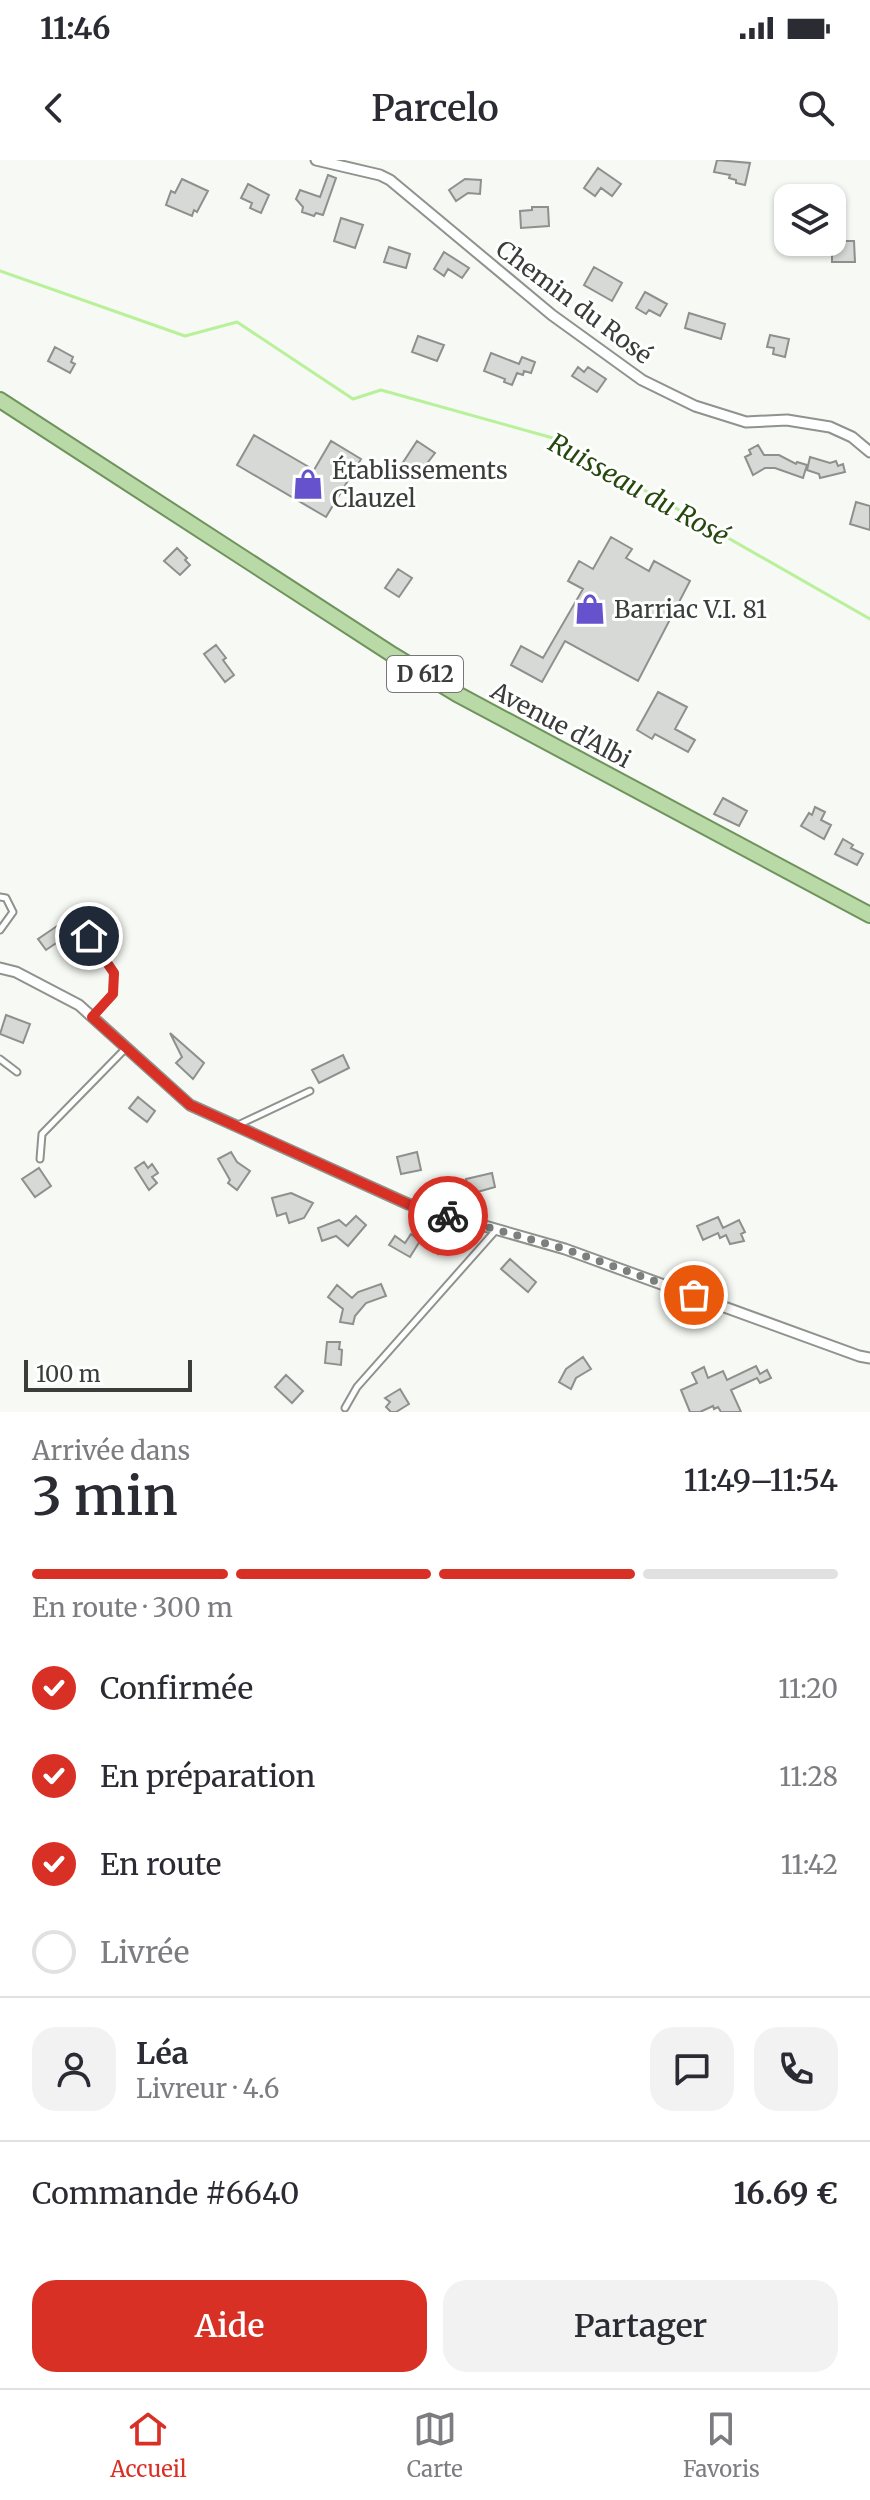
<!DOCTYPE html>
<html lang="fr">
<head>
<meta charset="utf-8">
<style>
  body { margin:0; font-family:Merriweather,serif; background:#f2f2f3; color:#2b2b33; height:100vh; display:flex; flex-direction:column; font-size:30px; white-space:nowrap }
  * { box-sizing:border-box; margin:0 }
  p { font-size:26px; color:#7c7c81 }
  .icon { flex:none; width:44px; height:44px; fill:none; stroke:currentColor; stroke-width:2; stroke-linecap:round; stroke-linejoin:round }
  .map { position:relative; height:1252px; overflow:hidden }
  .sheet { display:flex; flex-direction:column; background:#fff; flex:1 }
  .sheet>* { flex:none }
  .buttons { position:absolute; left:774px; top:24px; display:grid; gap:16px }
  .buttons a { display:grid; place-items:center; width:72px; height:72px; border-radius:16px; background:#fff; box-shadow:0 2px 6px #0004; font-size:40px }
  .scale { position:absolute; left:24px; bottom:20px; width:168px; box-sizing:border-box; padding-left:8px; border:4px solid #3b3d3b; border-top:0; font-size:22px; line-height:28px; white-space:nowrap; color:#3b3d3b; -webkit-text-stroke:6px #fff; paint-order:stroke }
  .pin { position:absolute; display:grid; place-items:center; width:68px; height:68px; color:#fff; margin:-34px; border:4px solid #fff; border-radius:50%; box-shadow:0 2px 8px #0007 }
  .courier { position:absolute; display:grid; place-items:center; width:80px; height:80px; margin:-40px; border:6px solid #d93025; border-radius:50%; background:#fff; color:#222; box-shadow:0 2px 10px #0007 }
  .head em { font-style:normal; font-weight:600 }
  .head div { display:flex; flex-direction:column-reverse }
  .head { display:flex; align-items:center; justify-content:space-between; height:136px; padding:0 32px }
  h1 { font-size:52px; font-weight:600; line-height:60px }
  .bar { display:grid; grid-template-columns:repeat(4,1fr); gap:12px 8px; align-content:center; height:96px; padding:0 32px }
  .bar i { height:10px; border-radius:6px; background:#e1e1e2 }
  .bar .active { background:#d93025 }
  .bar p { grid-column:span 4 }
  .line { display:flex; align-items:center; gap:20px; padding:0 32px; border-top:2px solid #e1e1e2 }
  .line div { flex:1 }
  .round { display:grid; place-items:center; flex:none; width:84px; height:84px; border-radius:24px; background:#f2f2f3 }
  ol { padding:0 32px; list-style:none }
  li { display:flex; align-items:center; gap:24px; height:88px }
  li p { margin-inline-start:auto }
  li .icon { padding:8px; border-radius:50%; background:#d93025; color:#fff; stroke-width:4 }
  li:last-child { color:#7c7c81 }
  li i { width:44px; height:44px; border:4px solid #e1e1e2; border-radius:50% }
  .cta { display:flex; gap:16px; margin-top:auto; padding:16px 32px }
  .cta a { flex:1; height:92px; border-radius:24px; background:#d93025; color:#fff; font-size:32px; font-weight:600; line-height:92px; text-align:center }
  .cta a+a { background:#f2f2f3; color:#2b2b33 }
  .status { display:flex; justify-content:space-between; align-items:center; height:56px; padding:0 40px; background:#fff; direction:ltr }
  .status svg { height:22px; fill:currentColor }
  header { display:flex; justify-content:space-between; align-items:center; height:104px; padding:0 32px; background:#fff; font-size:36px; font-weight:600 }
  .tab-bar { display:flex; justify-content:space-around; align-items:center; height:112px; border-top:2px solid #e1e1e2; background:#fff; font-size:22px; color:#7c7c81 }
  .tab-bar a { display:grid; justify-items:center; gap:4px }
  .tab-bar .active { color:#d93025 }
  .map>svg:first-child { display:block }
  .lines { fill:none; stroke-linecap:round; stroke-linejoin:round }
  .stream { stroke:#b8f19a; stroke-width:3 }
  .building { fill:#d6d9d5; stroke:#8d908c; stroke-width:2 }
  .lane-casing { stroke:#8f928d; stroke-width:9 }
  .street-casing { stroke:#8f928d; stroke-width:13 }
  .primary-casing { stroke:#6f935c; stroke-width:18 }
  .lane { stroke:#fff; stroke-width:5 }
  .street { stroke:#fff; stroke-width:9 }
  .primary { stroke:#b9daa7; stroke-width:14 }
  .done { stroke:#7c7f7c; stroke-width:8; stroke-dasharray:0 14.4 }
  .route { stroke:#d93025; stroke-width:10 }
  .labels { text-anchor:middle; dominant-baseline:central; stroke-width:6; stroke-linejoin:round; paint-order:stroke }
  .shield { fill:#fff; stroke:#767776; stroke-width:2 }
  .shield-label { font-size:22px; font-weight:bold; fill:#3b3d3b }
  .street-label { font-size:24px; fill:#3b3d3b; stroke:#fff }
  .poi-label { font-size:24px; fill:#3b3d3b; stroke:#fff; text-anchor:start }
  .water-label { font-size:26px; font-style:italic; fill:#26490e; stroke:#fff }
</style>
</head>
<body>
<div class="status"><b>11:46</b><svg viewBox="0 0 49 12"><path d="M0 12V9h3v3zM5 12V6h3v6zM10 12V3h3v9zM15 12V0h3v12zM26 1h20v11H26zM47 4h2v5h-2z"/></svg></div>
<header><svg class="icon" aria-label="back" viewBox="0 0 24 24"><path d="M15 5l-7 7 7 7"/></svg>Parcelo<svg class="icon" aria-label="search" viewBox="0 0 24 24"><circle cx="10" cy="10" r="6"/><path d="M15 15l6 6"/></svg></header>
<div class="map">
<svg width="870" height="1252" viewBox="0 0 870 1252">
  <rect width="100%" height="100%" fill="#f6f9f4"/>
  <g class="lines">
    <!-- stream -->
    <path class="stream" d="M0,111L185,176L237,162L353,239L381,230L553,278L870,459"/>
  </g>
  <!-- building -->
  <path class="building" d="M717,0L750,3L745,25L736,23V20L729,18L730,15L714,12Z
    M598,8L621,24L612,36L601,28L595,36L584,28Z
    M328,15L336,18L323,55L316,53L314,56L302,52L303,47L296,39L300,30L320,37Z
    M182,19L208,31L197,52L194,50L192,56L166,45L171,31L175,33Z
    M465,19L481,20L480,34L468,33L456,41L449,30Z
    M248,24L269,35L261,53L250,48L252,43L241,38Z
    M532,47H548L549,66L521,68L520,51L532,50Z
    M341,58L363,65L355,88L334,81Z
    M832,81H854L855,102H832Z
    M389,87L410,94L406,108L384,102Z
    M444,92L469,108L462,118L448,109L444,116L434,109Z
    M594,107L622,123L612,141L584,125Z
    M645,132L667,144L660,156L649,150L646,154L636,148Z
    M689,153L725,164L721,179L685,168Z
    M770,175L789,179L785,197L773,194L774,188L767,187Z
    M418,176L444,185L437,201L412,192Z
    M55,187L73,197L71,202L75,204L70,213L48,201Z
    M491,193L519,204L522,197L535,202L531,213L524,211L523,215L517,213L512,225L504,222L505,219L484,211Z
    M578,207L584,212L588,207L606,219L597,232L572,216Z
    M254,275L314,310L331,281L361,299L326,357L237,305Z
    M417,281L435,293L418,315L402,304Z
    M758,285L764,295H779L796,304L797,302L807,305L803,318L775,308H765L753,315L745,297L751,294L749,290Z
    M810,297L830,303L836,301L838,306L843,304L845,312L820,318L819,314L807,310Z
    M856,342L870,346V370L850,364Z
    M611,377L632,389L626,398L649,411L654,401L690,421L638,521L565,481L542,522L511,505L521,486L543,498L583,429L568,421L579,401L593,409Z
    M177,388L187,398L185,400L190,405L180,415L164,401Z
    M398,409L412,418L399,437L385,428Z
    M216,485L226,498L223,500L234,515L225,522L204,494Z
    M658,532L687,547L675,569L695,580L688,592L655,574L652,579L637,570Z
    M723,638L747,651L739,666L714,654Z
    M815,647L825,652L821,660L831,665L824,679L801,666L809,653L812,655Z
    M843,679L853,685L851,688L863,694L857,705L835,694Z
    M63,762L71,773L46,790L38,779Z
    M6,855L30,864L23,883L0,874Z
    M170,873L204,903L193,919L176,903L182,897Z
    M343,895L349,908L319,923L312,910Z
    M138,937L155,951L147,962L129,948Z
    M231,992L237,1002L250,1011L237,1030L228,1023L230,1020L218,999Z
    M417,992L421,1010L401,1014L397,997Z
    M144,1002L148,1008L152,1004L158,1013L152,1017L157,1023L149,1030L135,1008Z
    M39,1008L51,1026L35,1037L22,1019Z
    M492,1013L495,1027L474,1033L473,1027L468,1028L466,1019Z
    M291,1033L313,1043L304,1058L289,1063L286,1053L277,1056L272,1038Z
    M356,1056L366,1065L348,1086L336,1076L322,1081L318,1068L339,1060L346,1066Z
    M718,1057L723,1068L739,1060L745,1072L741,1074L744,1081L730,1084L726,1075L720,1078L718,1073L703,1080L697,1066Z
    M420,1070L443,1087L438,1094L420,1081L410,1097L389,1085L395,1076L405,1083L411,1074L415,1077Z
    M510,1099L536,1122L528,1132L501,1109Z
    M381,1124L386,1136L366,1143L355,1156L353,1164L340,1162L343,1149L328,1137L337,1125L352,1138L358,1132Z
    M327,1182H340L339,1189L342,1190L341,1205L325,1203Z
    M583,1197L591,1209L576,1218L571,1229L559,1222L566,1209Z
    M756,1206L760,1214L767,1210L771,1218L760,1223L757,1218L731,1230L741,1252H721L718,1247L714,1249L713,1246L700,1252H690L681,1230L697,1223L692,1213L704,1207L708,1218L723,1211L727,1220Z
    M286,1215L303,1231L292,1243L275,1227Z
    M400,1229L409,1244L396,1252H391L386,1247L390,1242L385,1238Z"/>
  <g class="lines">
    <defs>
      <path id="lane" d="M0,737L6,738L13,752L0,770
        M77,758L114,813L113,834L92,857
        M0,899L17,912
        M238,965L310,931
        M40,999L42,974L126,888
        M345,1248L357,1227L497,1069"/>
      <path id="street" d="M316,0L380,15L390,20L552,155L642,220L695,246L746,262L787,260L830,267L852,277L870,292
        M0,808L16,812L79,845L190,945L408,1044L565,1089L859,1196L870,1198"/>
      <path id="primary" d="M0,240L393,495L457,534L870,755"/>
    </defs>
    <!-- lane casing -->
    <use href="#lane" class="lane-casing"/>
    <!-- street casing -->
    <use href="#street" class="street-casing"/>
    <!-- primary casing -->
    <use href="#primary" class="primary-casing"/>
    <!-- lane -->
    <use href="#lane" class="lane"/>
    <!-- street -->
    <use href="#street" class="street"/>
    <!-- primary -->
    <use href="#primary" class="primary"/>
  </g>
  <g class="lines">
    <!-- done -->
    <path class="done" d="M448,1056L565,1089L694,1135"/>
    <!-- route -->
    <path class="route" d="M89,776L114,813L113,834L92,857L190,945L408,1044L448,1056"/>
  </g>
  <!-- icons -->
  <defs>
    <symbol id="shop-bare" viewBox="-9 -9 18 18"><path d="M-5-2.5h2.3a2.7 3.5 0 0 1 5.4 0H5L5.5 6h-11ZM-1.5-2.5h3a1.5 2.3 0 0 0-3 0Z" fill="#6552cc" stroke="#fff" stroke-width="2.5" paint-order="stroke"/></symbol>
  </defs>
  <g fill-rule="evenodd">
    <use href="#shop-bare" x="286" y="302" width="44" height="44"/>
    <use href="#shop-bare" x="568" y="427" width="44" height="44"/>
  </g>
  <g class="labels">
    <!-- shield labels -->
    <rect class="shield" x="387" y="496" width="76" height="36" rx="6"/>
    <g class="shield-label">
      <text x="425" y="514">D 612</text>
    </g>
    <!-- street labels -->
    <g class="street-label">
      <text transform="translate(574 142) rotate(37)">Chemin du Rosé</text>
      <text transform="translate(561 565) rotate(28)">Avenue d'Albi</text>
    </g>
    <!-- poi labels -->
    <g class="poi-label">
      <text x="332" y="310">Établissements<tspan x="332" dy="28">Clauzel</tspan></text>
      <text x="614" y="449">Barriac V.I. 81</text>
    </g>
    <!-- water labels -->
    <g class="water-label">
      <text transform="translate(639 329) rotate(29)">Ruisseau du Rosé</text>
    </g>
  </g>
</svg>
<div class="buttons">
<a><svg class="icon" aria-label="layers" viewBox="0 0 24 24"><path d="M12 4l9 5-9 5-9-5zM3 14l9 5 9-5"/></svg></a>
</div>
<div class="scale">100 m</div>
<div class="pin" style="left:694px;top:1135px;background:#ea580c"><svg class="icon" aria-label="bag" viewBox="0 0 24 24"><path d="M5 8h14l-1 12H6zM9 8a3 3 0 0 1 6 0"/></svg></div>
<div class="pin" style="left:89px;top:776px;background:#1f2937"><svg class="icon" aria-label="home" viewBox="0 0 24 24"><path d="M3 11l9-7 9 7M6 9v11h12V9"/></svg></div>
<div class="courier" style="left:448px;top:1056px"><svg class="icon" aria-label="bike" viewBox="0 0 24 24"><circle cx="6" cy="16" r="4"/><circle cx="18" cy="16" r="4"/><path d="M6 16l4-8h5l3 8M10 8l3 8H6M13 5h3"/></svg></div>
</div>
<section class="sheet">
<div class="head"><div><h1>3 min</h1><p>Arrivée dans</p></div><em>11:49–11:54</em></div>
<div class="bar"><i class="active"></i><i class="active"></i><i class="active"></i><i></i><p>En route · 300 m</p></div>
<ol>
<li><svg class="icon" aria-label="check" viewBox="0 0 24 24"><path d="M5 12l5 5 9-10"/></svg>Confirmée<p>11:20</p></li>
<li><svg class="icon" aria-label="check" viewBox="0 0 24 24"><path d="M5 12l5 5 9-10"/></svg>En préparation<p>11:28</p></li>
<li><svg class="icon" aria-label="check" viewBox="0 0 24 24"><path d="M5 12l5 5 9-10"/></svg>En route<p>11:42</p></li>
<li><i></i>Livrée</li>
</ol>
<div class="line" style="height:144px"><a class="round"><svg class="icon" aria-label="person" viewBox="0 0 24 24"><circle cx="12" cy="8" r="4"/><path d="M4 21q1-7 8-7t8 7"/></svg></a><div><b>Léa</b><p>Livreur · 4.6</p></div><a class="round"><svg class="icon" aria-label="chat" viewBox="0 0 24 24"><path d="M4 5h16v11H9l-5 4z"/></svg></a><a class="round"><svg class="icon" aria-label="phone" viewBox="0 0 24 24"><path d="M5 4h4l2 5-3 2q2 4 5 5l2-3 5 2v4C11 20 4 13 5 4z"/></svg></a></div>
<div class="line" style="height:104px"><div>Commande #6640</div><b>16.69 €</b></div>
<div class="cta"><a>Aide</a><a>Partager</a></div>
</section>
<nav class="tab-bar">
<a class="active"><svg class="icon" aria-label="home" viewBox="0 0 24 24"><path d="M3 11l9-7 9 7M6 9v11h12V9"/></svg>Accueil</a>
<a><svg class="icon" aria-label="map" viewBox="0 0 24 24"><path d="M3 6l6-2 6 2 6-2v14l-6 2-6-2-6 2zM9 4v14M15 6v14"/></svg>Carte</a>
<a><svg class="icon" aria-label="saved" viewBox="0 0 24 24"><path d="M7 4h10v16l-5-4-5 4z"/></svg>Favoris</a>
</nav>
</body>
</html>
